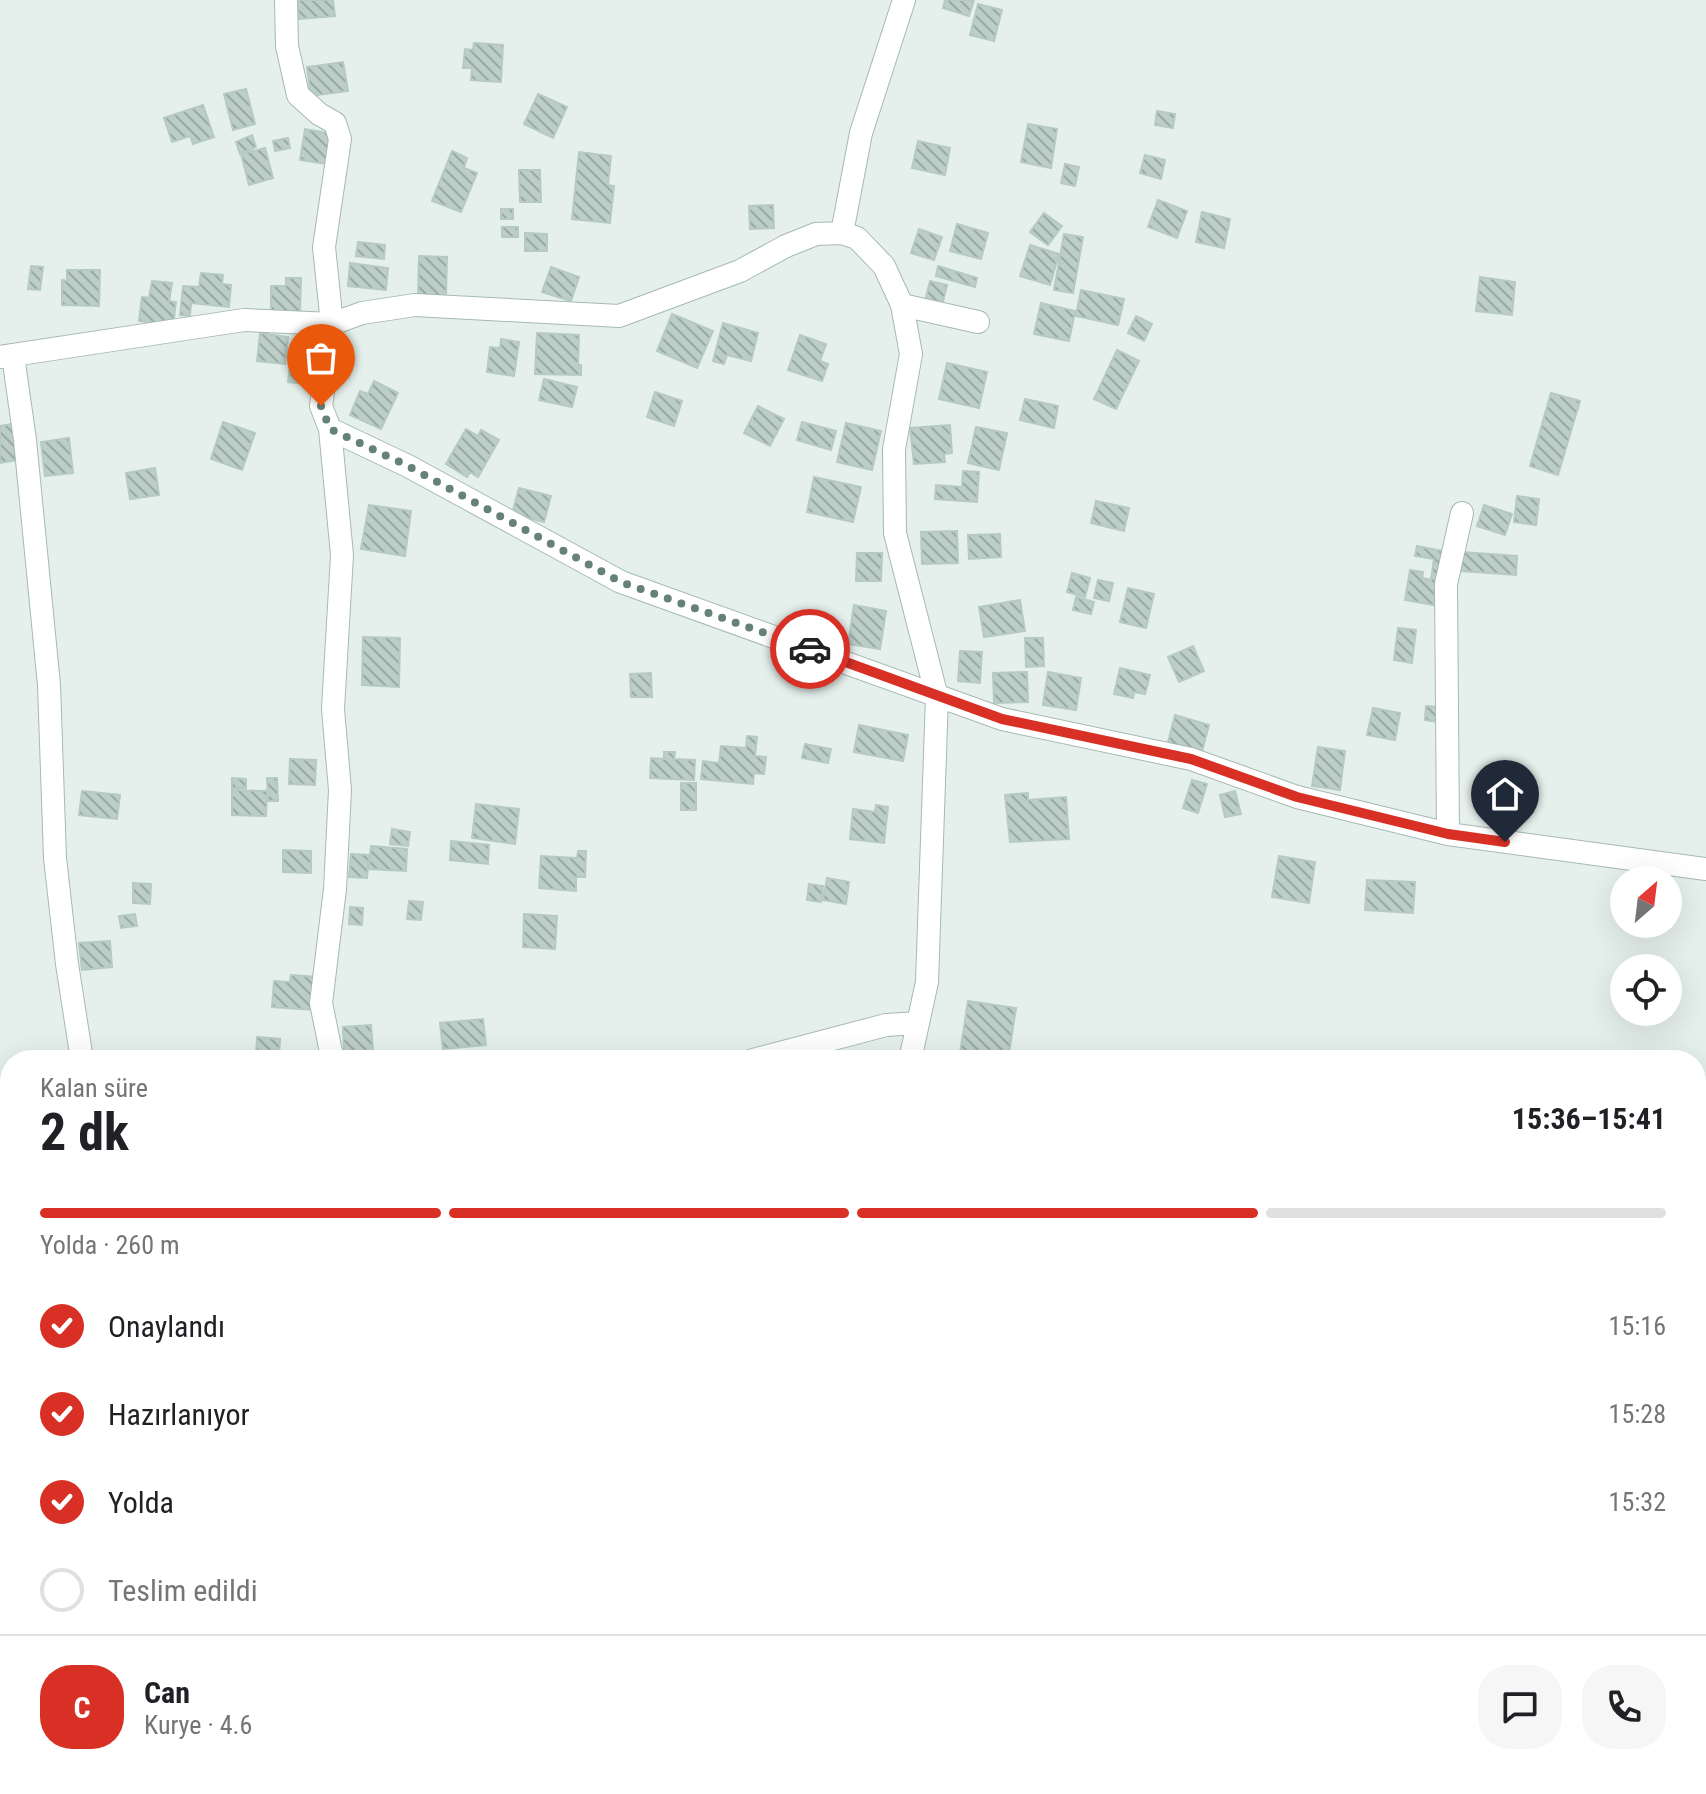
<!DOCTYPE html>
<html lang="tr">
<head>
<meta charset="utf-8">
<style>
  body { margin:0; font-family:"Roboto Condensed",sans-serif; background:#f6f6f6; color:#202124; height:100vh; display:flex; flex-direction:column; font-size:30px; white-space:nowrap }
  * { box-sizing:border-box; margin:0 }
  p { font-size:26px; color:#757577 }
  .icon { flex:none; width:44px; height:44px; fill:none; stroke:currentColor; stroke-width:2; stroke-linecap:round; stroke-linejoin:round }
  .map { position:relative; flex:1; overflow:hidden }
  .side { position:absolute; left:0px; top:1050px; width:1706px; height:744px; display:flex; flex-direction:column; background:#fff; border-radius:32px 32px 0 0; box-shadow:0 8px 32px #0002 }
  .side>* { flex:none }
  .needle { width:52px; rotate:28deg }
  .tools { position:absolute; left:1610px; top:866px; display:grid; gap:16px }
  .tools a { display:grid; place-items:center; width:72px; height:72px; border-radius:50%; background:#fff; box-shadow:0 8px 32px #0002; font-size:40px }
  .pin { position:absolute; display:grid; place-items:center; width:68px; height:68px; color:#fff; margin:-82px -34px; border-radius:50% 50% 50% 0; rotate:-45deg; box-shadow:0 0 8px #0007 }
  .pin .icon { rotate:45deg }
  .courier { position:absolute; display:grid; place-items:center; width:80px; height:80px; margin:-40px; border:6px solid #d93025; border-radius:50%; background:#fff; color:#222; box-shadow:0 2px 10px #0007 }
  .headline em { font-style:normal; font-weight:700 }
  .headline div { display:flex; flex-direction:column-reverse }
  .headline { display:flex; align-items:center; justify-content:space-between; height:136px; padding:0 40px }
  h1 { font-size:52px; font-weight:700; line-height:60px }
  .bar { display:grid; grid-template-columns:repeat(4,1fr); gap:12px 8px; align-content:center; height:96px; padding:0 40px }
  .bar i { height:10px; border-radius:6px; background:#e0e0e0 }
  .bar .on { background:#d93025 }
  .bar p { grid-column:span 4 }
  .line { display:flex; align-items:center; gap:20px; padding:0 40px; border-top:2px solid #e0e0e0 }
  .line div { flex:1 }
  .round { display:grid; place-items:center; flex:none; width:84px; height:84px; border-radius:32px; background:#f6f6f6 }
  ol { padding:0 40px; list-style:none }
  li { display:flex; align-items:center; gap:24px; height:88px }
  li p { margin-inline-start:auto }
  li .icon { padding:8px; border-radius:50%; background:#d93025; color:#fff; stroke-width:4 }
  li:last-child { color:#757577 }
  li i { width:44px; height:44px; border:4px solid #e0e0e0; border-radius:50% }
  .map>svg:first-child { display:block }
  .building { fill:url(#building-back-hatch); stroke:#b6cac3; stroke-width:2 }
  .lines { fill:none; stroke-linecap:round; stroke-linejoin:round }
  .minor-casing { stroke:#a6b9b4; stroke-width:24 }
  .minor { stroke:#fff; stroke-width:22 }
  .done { stroke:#66817a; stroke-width:8; stroke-dasharray:0 14.4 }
  .route { stroke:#d93025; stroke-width:10 }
</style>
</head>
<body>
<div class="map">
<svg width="1706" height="1794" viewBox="0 0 1706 1794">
  <defs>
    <pattern id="building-back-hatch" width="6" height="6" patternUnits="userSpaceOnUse" patternTransform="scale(2)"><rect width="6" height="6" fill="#bdcec8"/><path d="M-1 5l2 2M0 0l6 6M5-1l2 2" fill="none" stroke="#99a9a4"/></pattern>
  </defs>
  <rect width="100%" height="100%" fill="#e5f0ec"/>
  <!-- building -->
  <path class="building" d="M297,0H333L335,16L299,19Z
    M945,0H974L969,16L943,8Z
    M978,4L1002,10L994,41L970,35Z
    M474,43L503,45L501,82L471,80L472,68H463L465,49L473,50Z
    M343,62L348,91L311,96L307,67Z
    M246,89L255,124L233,130L224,94Z
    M538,94L567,107L553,138L524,124Z
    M203,105L214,137L193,144L190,136L172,142L164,118Z
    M1157,111L1175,114L1173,128L1155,125Z
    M1028,124L1057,129L1051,168L1021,162Z
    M305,129L333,134L328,164L300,160Z
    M252,135L256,147L240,154L236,142Z
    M288,138L290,148L275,151L273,141Z
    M918,141L950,148L945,175L912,168Z
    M265,148L273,178L249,185L241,154Z
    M452,151L467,158L464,168L477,173L461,212L432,201Z
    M579,152L611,156L608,185L614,186L610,223L572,219Z
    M1145,155L1165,160L1161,179L1140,173Z
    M1065,164L1079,167L1075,186L1061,183Z
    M519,170H540L541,202H520Z
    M1158,200L1187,211L1177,238L1148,227Z
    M773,205L774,228L750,229L749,206Z
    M501,209H513V219H501Z
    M1202,212L1230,219L1224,248L1196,242Z
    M1044,213L1062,226L1048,245L1030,232Z
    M957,224L988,233L981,259L950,251Z
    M502,227H518V237H502Z
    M919,229L942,237L934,260L911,253Z
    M525,233L547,234V251H525Z
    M1064,234L1083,237L1073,293L1054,290Z
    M358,242L385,245L384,259L356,256Z
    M1030,245L1059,254L1050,285L1020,276Z
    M419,256L447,257L446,296L418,295Z
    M350,263L388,268L386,290L348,286Z
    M31,266L43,267L40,290L28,289Z
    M938,266L977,278L975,287L936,276Z
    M551,267L579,277L571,301L542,292Z
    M67,270H100L99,306L62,305V280L67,281Z
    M201,273L223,275L222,284L231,285L229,307L191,303L190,316L180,315L183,286L199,287Z
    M1480,277L1515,282L1512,315L1476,311Z
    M286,278H301L300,313H271V286H286Z
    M152,281L172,283L169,301L176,302L173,326L139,321L142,297L149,298Z
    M930,281L947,285L942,306L925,301Z
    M1081,290L1124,299L1118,325L1076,316Z
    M1041,303L1075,311L1069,341L1034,334Z
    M672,314L713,331L697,368L657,351Z
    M1136,316L1152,324L1144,341L1128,333Z
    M723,323L758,333L751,361L727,355L724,364L713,361Z
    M260,333L288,337L285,364L257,361Z
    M537,333L579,335L578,365H581V375L535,374Z
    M800,335L826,344L820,361L828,364L822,381L788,370Z
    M501,339L519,342L514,376L487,372L490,347L500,348Z
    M1117,350L1139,361L1116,409L1094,399Z
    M291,355L320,358L317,385L288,382Z
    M947,363L987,372L979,408L939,399Z
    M544,379L577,387L572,407L539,400Z
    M374,381L398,393L381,429L350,415L360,391L368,394Z
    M655,392L682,401L674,426L647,417Z
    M1551,393L1580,401L1558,475L1530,466Z
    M1025,399L1058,406L1054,428L1020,420Z
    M758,406L784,419L770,446L744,433Z
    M223,422L255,433L242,470L211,459Z
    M802,422L836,431L831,450L797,440Z
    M846,423L881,431L872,470L837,462Z
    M12,424L17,460L0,463V426Z
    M950,425L952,453L944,454L945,462L914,464L910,428Z
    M976,427L1007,433L999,470L968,463Z
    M466,429L478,436L481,430L499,440L478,477L470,472L467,477L446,464Z
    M69,438L73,473L45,476L41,442Z
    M155,468L159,495L130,499L126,473Z
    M963,471L979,472L977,502L935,499L936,485L962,487Z
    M814,477L861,487L853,522L807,512Z
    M519,488L551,496L544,522L512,514Z
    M1517,496L1539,499L1536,525L1514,522Z
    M1096,501L1129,508L1124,531L1091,523Z
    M369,505L411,511L405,556L361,549Z
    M1484,505L1512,514L1505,535L1477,526Z
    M957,531L958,563L922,564L921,532Z
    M1000,534L1001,557L969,559L968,535Z
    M1417,546L1443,551L1434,605L1405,600L1410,570L1423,572L1422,578L1431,580L1434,559L1415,556Z
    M1462,552L1517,556L1516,575L1461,571Z
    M857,553H882L881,581H856Z
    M1072,573L1090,578L1085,597L1067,592Z
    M1098,580L1113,583L1109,601L1094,598Z
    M1128,588L1154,594L1146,628L1120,622Z
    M1076,597L1094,602L1091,614L1073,610Z
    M1020,600L1025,631L984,637L979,607Z
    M854,605L886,611L880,649L848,644Z
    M1398,628L1416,630L1412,663L1394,660Z
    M363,637L400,638L399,687L362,685Z
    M1025,638H1043L1044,666L1026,667Z
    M1193,646L1204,671L1179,682L1168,657Z
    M960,651L982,652L980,683L958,681Z
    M1120,668L1150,675L1145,694L1134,692L1133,698L1114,694Z
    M1027,672L1028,702L994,703L993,673Z
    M1048,672L1081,678L1076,710L1043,705Z
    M651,673L652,697H631L630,674Z
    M1426,706L1440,707L1438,722L1425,720Z
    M1373,708L1400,713L1395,740L1367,735Z
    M1175,715L1209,725L1201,755L1167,746Z
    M859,725L908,735L903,761L854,752Z
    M747,736L757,737L755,756L766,757L764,774L754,773L753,784L701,779L703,761L719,763L721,746L746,748Z
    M805,744L831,749L828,763L802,758Z
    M1318,747L1345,751L1340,790L1312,786Z
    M664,752H675L674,759L695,760L694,780L650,778L651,758L664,759Z
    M290,759L316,760L315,785L289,784Z
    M232,778L246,779V788H232Z
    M267,778H277L278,801H268Z
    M1192,780L1207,784L1198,813L1183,808Z
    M681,783H696V810H681Z
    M232,790L267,791L266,816L232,815Z
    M82,791L120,795L117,819L79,815Z
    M1235,791L1241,814L1225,817L1220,795Z
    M1028,793V800L1066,797L1069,839L1010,842L1005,795Z
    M476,804L519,809L515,844L472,838Z
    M876,805L888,807L884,843L850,839L853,809L875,812Z
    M392,829L410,832L408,846L390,844Z
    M451,841L489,845L488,864L450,860Z
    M371,846L407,849L406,871L369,869Z
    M283,850L311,851V873L283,872Z
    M578,851H586L585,877H576V891L539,888L541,856L577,858Z
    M351,854L369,855L367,878L349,877Z
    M1279,856L1315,862L1309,903L1272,897Z
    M827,878L849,882L846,904L823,900Z
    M1367,880L1415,882L1413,913L1365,910Z
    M133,883L151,884L150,904L133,903Z
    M809,884L823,886L821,902L807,900Z
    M409,901L423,902L421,920L407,919Z
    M350,907L363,908L362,925L349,924Z
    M135,914L137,926L121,928L119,916Z
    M524,914L557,916L555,949L523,947Z
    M110,941L112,967L82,970L79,943Z
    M291,975L317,977L315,1010L272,1007L274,981L290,982Z
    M968,1001L1016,1008L1008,1060H959Z
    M483,1019L486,1045L443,1049L440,1023Z
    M371,1025L373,1051L344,1052L343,1027Z
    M257,1037L280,1039L279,1057L256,1055Z
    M1697,1087L1706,1088V1128H1696Z"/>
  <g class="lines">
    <defs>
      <path id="minor" d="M286,0L287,46L298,95L319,114L335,123L340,139L324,247L332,324L321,406L330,429L408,466L621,582L1002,719L1191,759L1297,797L1448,834L1706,869
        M842,233L861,133L904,0
        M902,305L978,322
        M13,356L25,440L49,685L55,858L67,964L82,1060
        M0,357L244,320L332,324L362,313L415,305L619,316L740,271L786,246L816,234L842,233L857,238L884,266L902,305L911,354L894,449L895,533L937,697L927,982L910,1060
        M330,429L342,555L333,709L340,790L335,889L321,1003L331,1052L336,1060
        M1448,834L1446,584L1462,513
        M753,1060L886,1025L918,1023
        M1696,1330L1706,1313
        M552,1794L560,1784
        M1319,1794L1327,1784"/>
    </defs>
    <!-- minor casing -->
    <use href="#minor" class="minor-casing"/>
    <!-- minor -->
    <use href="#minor" class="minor"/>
  </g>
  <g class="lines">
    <!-- done -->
    <path class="done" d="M321,406L330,429L408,466L621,582L810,649"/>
    <!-- route -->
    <path class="route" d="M810,649L1002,719L1191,759L1297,797L1448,834L1505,842"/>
  </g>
</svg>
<div class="tools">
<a><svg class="needle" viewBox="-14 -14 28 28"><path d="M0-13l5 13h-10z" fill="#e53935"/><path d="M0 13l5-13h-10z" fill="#757577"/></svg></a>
<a><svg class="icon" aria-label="locate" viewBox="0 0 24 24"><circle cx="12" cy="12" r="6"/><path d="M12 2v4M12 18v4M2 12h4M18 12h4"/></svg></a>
</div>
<div class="pin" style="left:321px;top:406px;background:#ea580c"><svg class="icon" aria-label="bag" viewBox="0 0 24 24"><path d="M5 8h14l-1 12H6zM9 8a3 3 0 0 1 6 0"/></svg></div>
<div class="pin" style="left:1505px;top:842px;background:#1f2937"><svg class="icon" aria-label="home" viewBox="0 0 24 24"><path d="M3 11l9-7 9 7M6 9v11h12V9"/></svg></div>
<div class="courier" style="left:810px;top:649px"><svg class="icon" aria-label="car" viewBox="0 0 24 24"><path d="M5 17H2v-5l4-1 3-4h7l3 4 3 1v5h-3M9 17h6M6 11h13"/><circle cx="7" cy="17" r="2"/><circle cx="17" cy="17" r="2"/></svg></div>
<section class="side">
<div class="headline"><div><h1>2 dk</h1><p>Kalan süre</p></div><em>15:36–15:41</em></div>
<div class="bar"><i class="on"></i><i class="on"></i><i class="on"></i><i></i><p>Yolda · 260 m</p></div>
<ol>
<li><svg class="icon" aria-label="check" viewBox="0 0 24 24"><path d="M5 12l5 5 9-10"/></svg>Onaylandı<p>15:16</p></li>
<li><svg class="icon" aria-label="check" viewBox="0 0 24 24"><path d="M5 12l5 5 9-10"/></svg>Hazırlanıyor<p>15:28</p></li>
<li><svg class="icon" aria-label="check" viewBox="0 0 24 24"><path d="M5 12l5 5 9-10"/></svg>Yolda<p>15:32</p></li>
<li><i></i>Teslim edildi</li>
</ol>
<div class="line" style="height:144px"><b class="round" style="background:#d93025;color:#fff">C</b><div><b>Can</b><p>Kurye · 4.6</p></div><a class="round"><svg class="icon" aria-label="chat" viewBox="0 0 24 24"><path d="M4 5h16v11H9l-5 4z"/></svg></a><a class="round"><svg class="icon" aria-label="phone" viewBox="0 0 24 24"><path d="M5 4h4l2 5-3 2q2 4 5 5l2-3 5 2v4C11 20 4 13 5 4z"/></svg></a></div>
</section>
</div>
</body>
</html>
